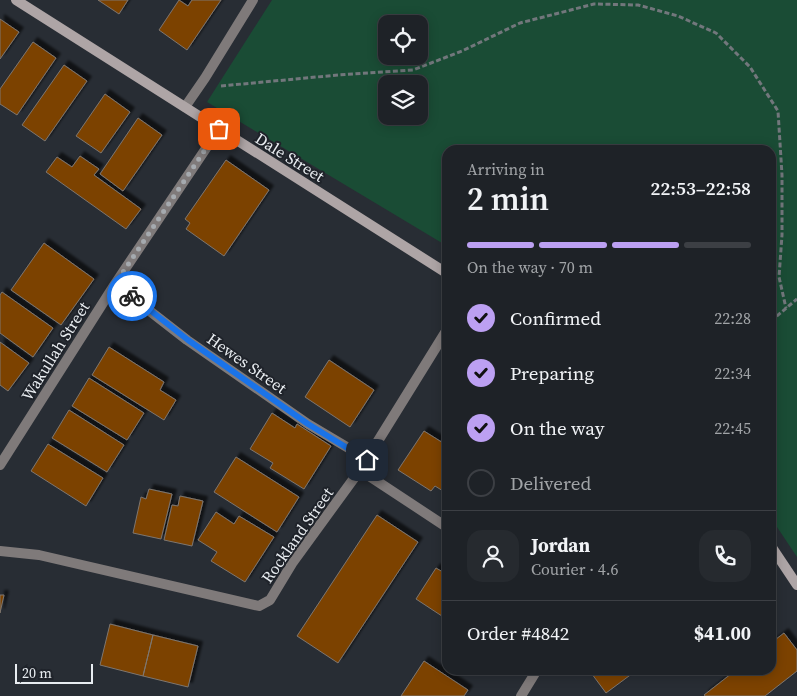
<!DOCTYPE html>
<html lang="en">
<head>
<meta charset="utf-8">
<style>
  body { margin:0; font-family:"Source Serif 4",serif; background:#262a2f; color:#f1f3f6; height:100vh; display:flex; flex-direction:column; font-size:19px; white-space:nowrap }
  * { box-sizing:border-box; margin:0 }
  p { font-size:16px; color:#a1a4a7 }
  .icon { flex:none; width:28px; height:28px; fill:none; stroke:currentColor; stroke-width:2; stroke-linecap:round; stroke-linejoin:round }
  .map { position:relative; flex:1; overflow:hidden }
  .side { position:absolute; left:442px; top:145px; width:334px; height:530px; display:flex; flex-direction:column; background:#1e2227; border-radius:15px; box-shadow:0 2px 12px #0003,0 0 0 1px #3c3f44 }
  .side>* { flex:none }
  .tools { position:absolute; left:378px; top:15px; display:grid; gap:10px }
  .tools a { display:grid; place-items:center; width:50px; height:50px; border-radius:10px; background:#1e2227; box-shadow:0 2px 12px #0003,0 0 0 1px #3c3f44; font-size:25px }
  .scale { position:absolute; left:15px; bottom:12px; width:78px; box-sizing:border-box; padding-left:5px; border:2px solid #e9edf1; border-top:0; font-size:14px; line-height:18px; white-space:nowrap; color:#e9edf1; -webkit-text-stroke:4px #1f232a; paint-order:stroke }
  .pin { position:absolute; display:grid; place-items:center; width:42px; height:42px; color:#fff; margin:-21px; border-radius:10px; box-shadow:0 2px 8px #0006 }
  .courier { position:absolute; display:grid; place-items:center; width:50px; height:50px; margin:-25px; border:4px solid #1a73e8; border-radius:50%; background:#fff; color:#222; box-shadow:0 1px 6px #0007 }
  .headline em { font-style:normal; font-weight:600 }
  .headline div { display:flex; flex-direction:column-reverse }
  .headline { display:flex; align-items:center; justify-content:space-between; height:85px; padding:0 25px }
  h1 { font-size:32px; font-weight:600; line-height:38px }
  .bar { display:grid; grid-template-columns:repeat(4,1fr); gap:8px 5px; align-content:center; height:60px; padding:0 25px }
  .bar i { height:6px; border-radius:4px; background:#3c3f44 }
  .bar .selected { background:#bca0f2 }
  .bar p { grid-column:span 4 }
  .line { display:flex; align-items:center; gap:12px; padding:0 25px; border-top:1px solid #3c3f44 }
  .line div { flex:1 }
  .round { display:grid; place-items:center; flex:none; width:52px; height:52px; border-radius:15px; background:#262a2f }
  ol { padding:0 25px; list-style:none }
  li { display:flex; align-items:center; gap:15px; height:55px }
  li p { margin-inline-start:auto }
  li .icon { padding:5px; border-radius:50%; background:#bca0f2; color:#111; stroke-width:4 }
  li:last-child { color:#a1a4a7 }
  li i { width:28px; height:28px; border:2px solid #3c3f44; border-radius:50% }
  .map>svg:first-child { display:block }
  .green { fill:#1a4c35; fill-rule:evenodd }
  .building { fill:#7c4200; stroke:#7e766f; filter:url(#shadow) }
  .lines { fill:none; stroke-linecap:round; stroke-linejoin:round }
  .path { stroke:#72777c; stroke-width:3; stroke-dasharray:5 2.5; stroke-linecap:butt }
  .street { stroke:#7f7a7a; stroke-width:10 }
  .secondary { stroke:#aea5a6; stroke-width:10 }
  .done { stroke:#a5aaaf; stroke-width:5; stroke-dasharray:0 9 }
  .route { stroke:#1a73e8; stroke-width:6 }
  .labels { text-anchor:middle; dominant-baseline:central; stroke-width:4; stroke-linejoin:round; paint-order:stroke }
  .street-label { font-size:16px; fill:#e9edf1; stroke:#1f232a }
</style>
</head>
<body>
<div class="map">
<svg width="797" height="696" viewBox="0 0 797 696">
  <defs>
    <filter id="shadow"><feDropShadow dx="4.5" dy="-4.5" stdDeviation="1" flood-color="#0009"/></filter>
  </defs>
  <rect width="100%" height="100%" fill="#282d34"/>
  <!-- green -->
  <path class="green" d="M272,0H797V557L771,518V150H448L447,246L207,102ZM386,24H419V56H386ZM386,84H419V116H386Z"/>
  <!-- building -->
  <path class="building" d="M98,0H128L119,14Z
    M179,0L188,6L192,0H221L187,50L159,30Z
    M0,19L19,32L0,59Z
    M33,42L56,58L17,115L0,104V89Z
    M64,65L87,81L45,141L22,125Z
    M105,94L130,112L101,153L76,136Z
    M138,118L162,135L123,191L100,174Z
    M80,156L99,169L94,175L141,209L126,229L46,172L57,157L72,167Z
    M226,160L269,190L224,256L186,229L190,223L185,219Z
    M44,243L94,279L61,325L11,290Z
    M2,292L53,328L33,357L0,333V295Z
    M0,342L29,363L8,391L0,385Z
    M109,347L164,382L160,390L176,400L164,420L92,375Z
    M329,360L374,390L350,427L305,397Z
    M89,378L144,413L127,440L72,406Z
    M448,394V407L442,403Z
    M69,410L124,445L107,472L52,438Z
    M272,413L295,428L297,424L331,446L304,489L270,468L273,463L250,449Z
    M424,431L448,446V494L435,486L431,491L398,470Z
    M48,444L103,478L86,506L31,471Z
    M236,457L299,497L277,532L214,492Z
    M149,489L172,494L161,539L133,533L141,497L146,499Z
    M180,496L203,501L192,546L164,540L172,505L178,506Z
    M216,512L234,524L239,516L274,537L245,582L211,561L217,552L198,540Z
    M377,515L418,542L338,663L297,636Z
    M436,568L448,575V620L416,599Z
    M0,595H4L0,613Z
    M110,624L153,635L143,676L100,665Z
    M784,633L797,650V671L765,696H705L704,695L736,670H771V643Z
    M153,635L198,646L188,687L143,676Z
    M424,661L468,690L464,696H401Z
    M589,670H631L633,673L606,693Z"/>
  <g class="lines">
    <!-- path -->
    <path class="path" d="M221,86L338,75L413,70L462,51L520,23L594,4L638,5L678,16L716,33L750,67L778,111L782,175V235L779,277L786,308
      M771,321L797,299"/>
    <!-- street -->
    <path class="street" d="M185,107L205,78L253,0
      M115,284L187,340L308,424L367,459
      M0,465L115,284L219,129
      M360,470L448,528
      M0,551L39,555L259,606L270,600L293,562L360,470L448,328
      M521,696L537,670"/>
    <!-- secondary -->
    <path class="secondary" d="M16,0L448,274
      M771,546L797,585"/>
  </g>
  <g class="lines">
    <!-- done -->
    <path class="done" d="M132,296L115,284L219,129"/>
    <!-- route -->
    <path class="route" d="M132,296L188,340L308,424L367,460"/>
  </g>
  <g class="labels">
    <!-- street labels -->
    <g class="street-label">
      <text transform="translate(290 157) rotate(32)">Dale Street</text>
      <text transform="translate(55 351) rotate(-58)">Wakullah Street</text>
      <text transform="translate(247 363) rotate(35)">Hewes Street</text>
      <text transform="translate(297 535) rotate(-55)">Rockland Street</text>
    </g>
  </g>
</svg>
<div class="tools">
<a><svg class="icon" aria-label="locate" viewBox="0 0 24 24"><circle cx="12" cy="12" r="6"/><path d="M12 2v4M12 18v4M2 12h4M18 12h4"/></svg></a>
<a><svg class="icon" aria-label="layers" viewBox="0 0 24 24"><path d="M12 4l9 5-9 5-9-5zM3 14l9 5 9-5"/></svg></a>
</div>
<div class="scale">20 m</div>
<div class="pin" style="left:219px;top:129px;background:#ea580c"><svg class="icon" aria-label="bag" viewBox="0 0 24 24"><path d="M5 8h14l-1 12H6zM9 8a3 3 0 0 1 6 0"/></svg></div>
<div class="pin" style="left:367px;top:460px;background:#1f2937"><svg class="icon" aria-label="home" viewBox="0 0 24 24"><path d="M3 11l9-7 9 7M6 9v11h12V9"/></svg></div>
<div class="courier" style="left:132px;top:296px"><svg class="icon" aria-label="bike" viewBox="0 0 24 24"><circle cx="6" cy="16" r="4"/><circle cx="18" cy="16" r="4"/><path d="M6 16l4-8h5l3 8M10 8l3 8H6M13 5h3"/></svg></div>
<section class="side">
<div class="headline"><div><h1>2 min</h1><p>Arriving in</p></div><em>22:53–22:58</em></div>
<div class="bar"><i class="selected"></i><i class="selected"></i><i class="selected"></i><i></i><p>On the way · 70 m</p></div>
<ol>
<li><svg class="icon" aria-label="check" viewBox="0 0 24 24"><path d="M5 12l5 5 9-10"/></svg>Confirmed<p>22:28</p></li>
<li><svg class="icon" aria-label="check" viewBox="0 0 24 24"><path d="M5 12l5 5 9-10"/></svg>Preparing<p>22:34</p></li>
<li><svg class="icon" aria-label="check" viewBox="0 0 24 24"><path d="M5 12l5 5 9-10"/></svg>On the way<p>22:45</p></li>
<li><i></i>Delivered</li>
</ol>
<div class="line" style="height:90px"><a class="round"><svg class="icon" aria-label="person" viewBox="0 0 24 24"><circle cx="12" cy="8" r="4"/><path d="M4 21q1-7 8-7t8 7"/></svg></a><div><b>Jordan</b><p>Courier · 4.6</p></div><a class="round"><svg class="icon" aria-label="phone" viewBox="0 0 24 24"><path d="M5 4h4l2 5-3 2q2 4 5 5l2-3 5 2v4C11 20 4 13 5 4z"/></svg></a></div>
<div class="line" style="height:65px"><div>Order #4842</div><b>$41.00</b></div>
</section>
</div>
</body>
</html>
